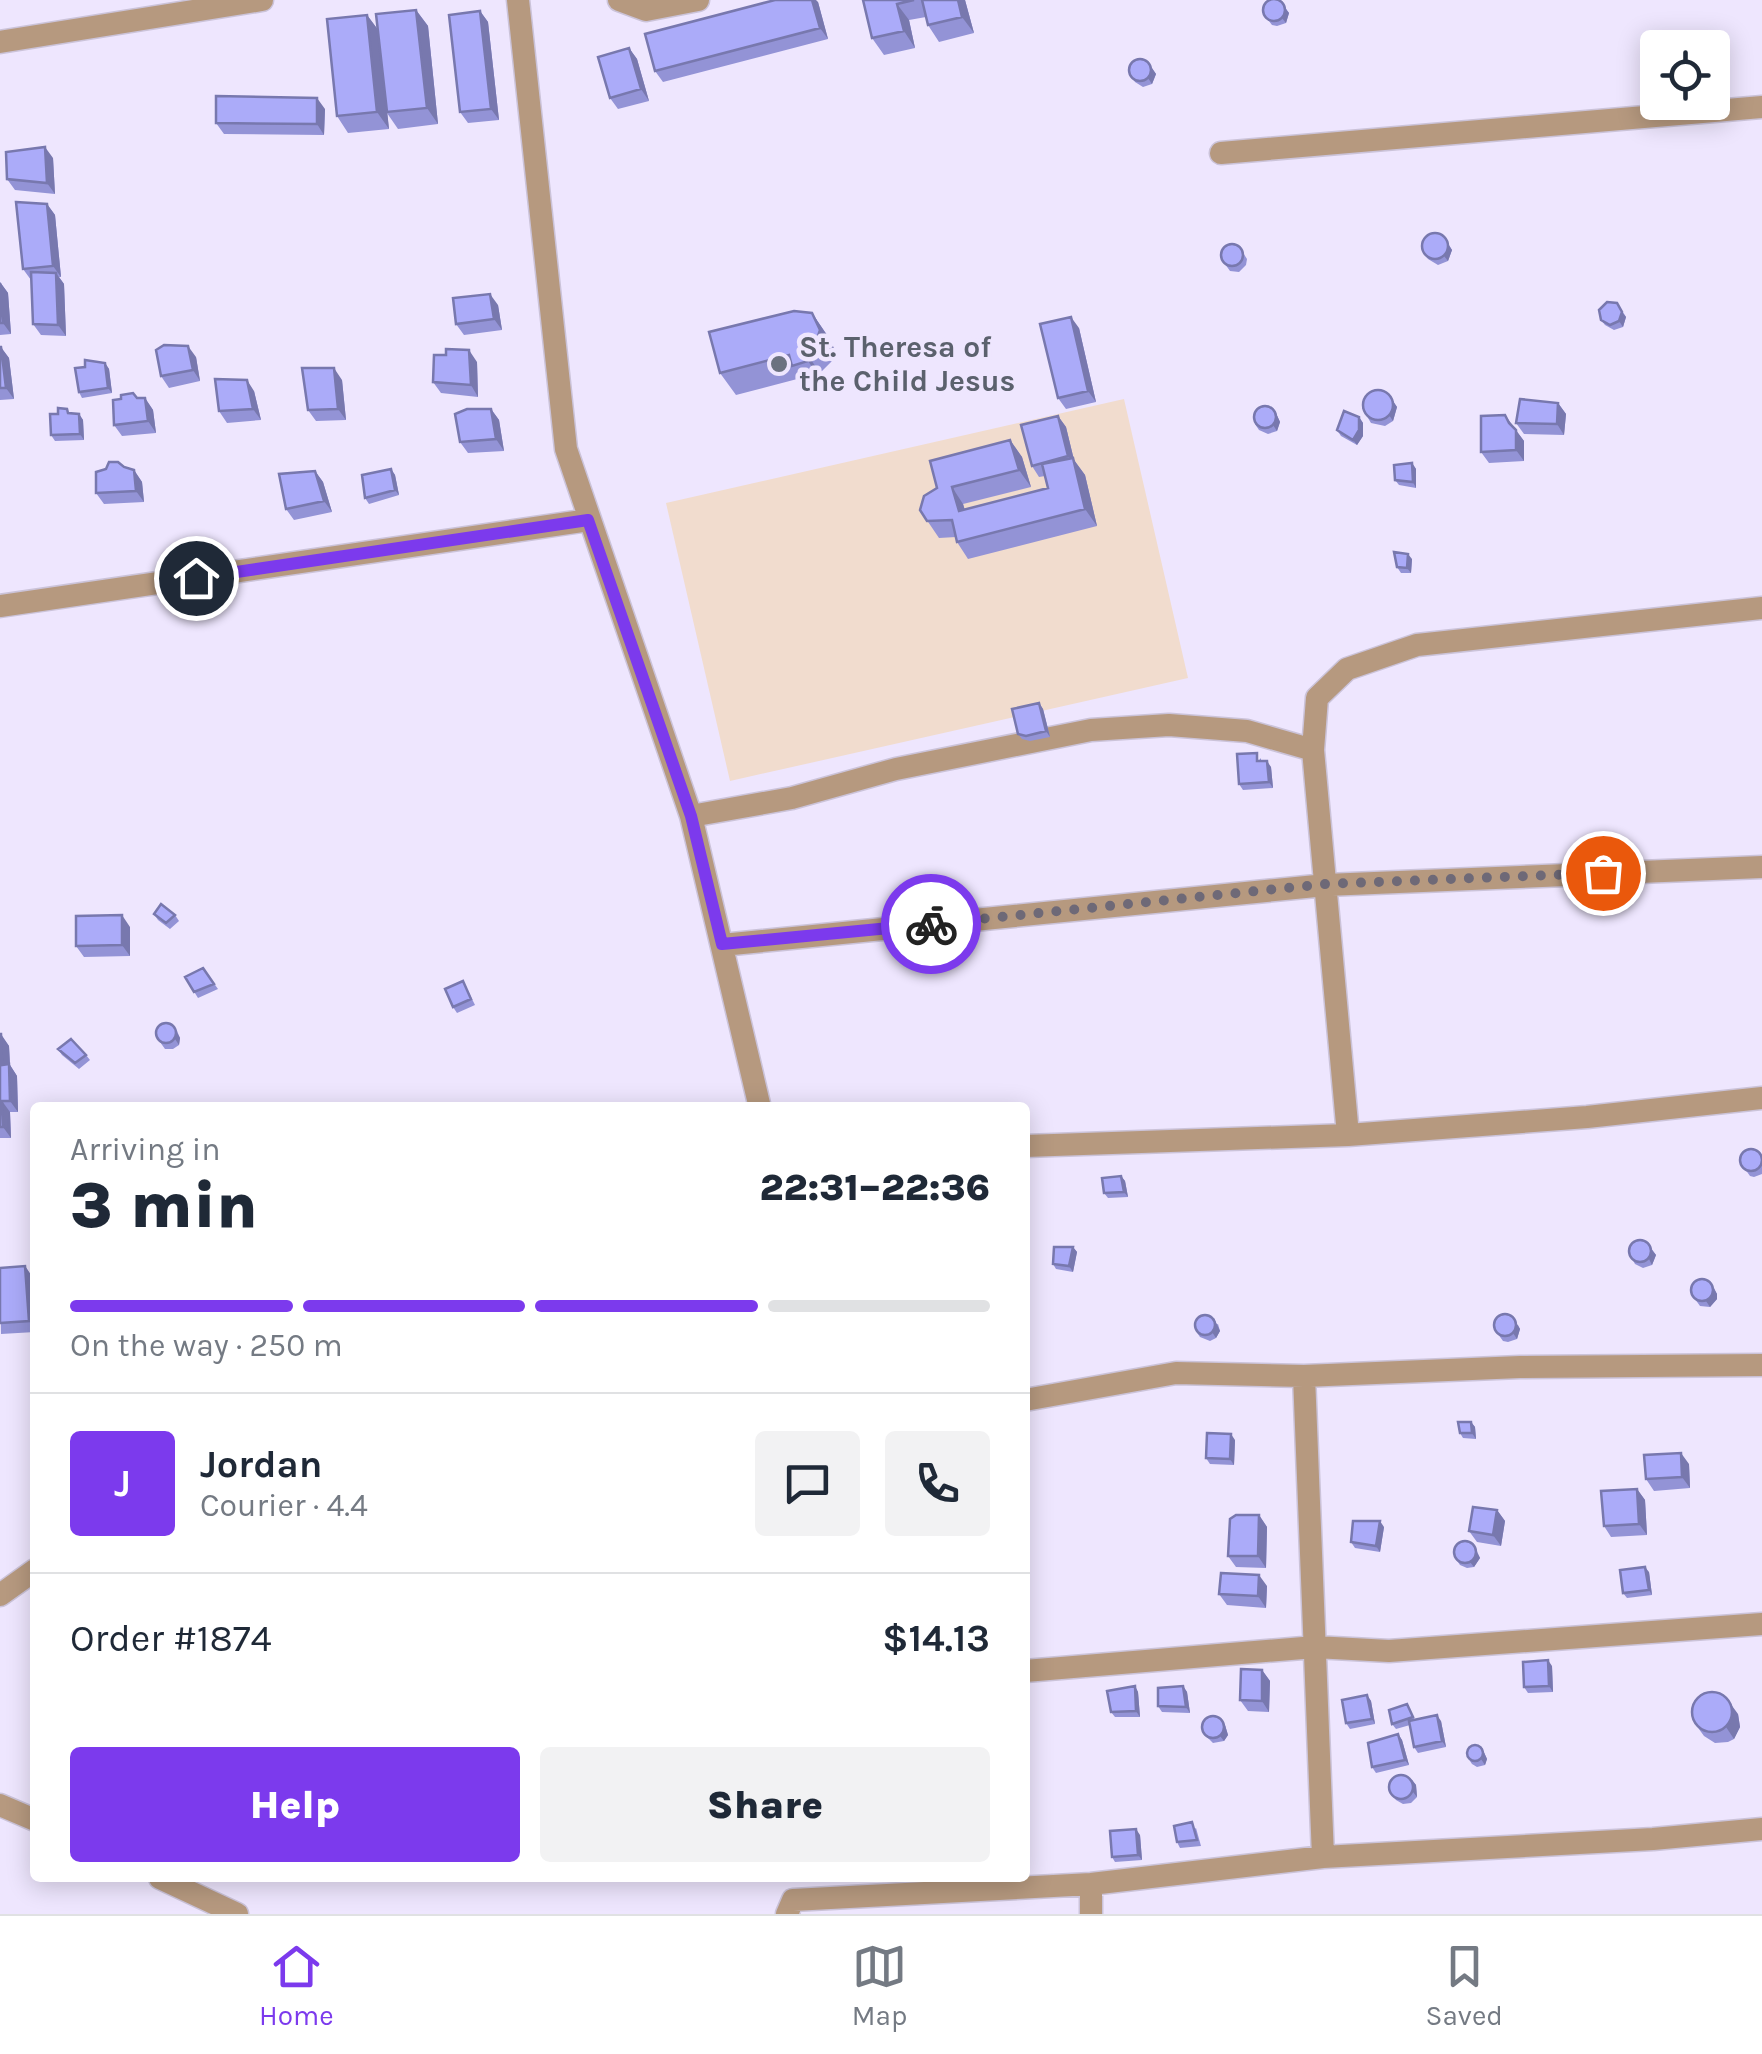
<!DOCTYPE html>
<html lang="en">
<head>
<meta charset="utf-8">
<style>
  body { margin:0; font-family:Karla,sans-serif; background:#f2f2f3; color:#1f2937; height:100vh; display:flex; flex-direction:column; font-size:38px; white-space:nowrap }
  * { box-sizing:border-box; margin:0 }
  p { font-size:32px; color:#747a83 }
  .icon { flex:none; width:55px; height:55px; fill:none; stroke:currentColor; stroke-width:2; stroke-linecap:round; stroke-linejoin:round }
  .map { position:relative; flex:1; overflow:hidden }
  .drawer { position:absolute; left:30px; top:1102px; width:1000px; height:780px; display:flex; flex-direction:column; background:#fff; border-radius:10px; box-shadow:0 5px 25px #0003 }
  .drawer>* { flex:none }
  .tools { position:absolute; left:1640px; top:30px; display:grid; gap:20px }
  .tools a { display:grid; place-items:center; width:90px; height:90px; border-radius:10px; background:#fff; box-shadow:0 5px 25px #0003; font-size:50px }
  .pin { position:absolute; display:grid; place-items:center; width:85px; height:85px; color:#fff; margin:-42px; border:5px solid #fff; border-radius:50%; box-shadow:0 2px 10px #0007 }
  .courier { position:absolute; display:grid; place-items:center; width:100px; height:100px; margin:-50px; border:8px solid #7c3aed; border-radius:50%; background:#fff; color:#222; box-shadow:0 2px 12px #0007 }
  .overview em { font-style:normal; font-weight:800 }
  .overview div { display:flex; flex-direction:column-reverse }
  .overview { display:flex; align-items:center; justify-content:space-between; height:170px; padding:0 40px }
  h1 { font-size:65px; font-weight:800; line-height:75px }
  .bar { display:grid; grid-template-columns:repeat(4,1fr); gap:15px 10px; align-content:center; height:120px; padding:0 40px }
  .bar i { height:12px; border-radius:8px; background:#e0e1e3 }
  .bar .selected { background:#7c3aed }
  .bar p { grid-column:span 4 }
  .line { display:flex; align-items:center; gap:25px; padding:0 40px; border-top:2px solid #e0e1e3 }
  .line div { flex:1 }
  .round { display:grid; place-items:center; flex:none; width:105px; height:105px; border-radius:10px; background:#f2f2f3 }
  .button { display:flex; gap:20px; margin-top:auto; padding:20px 40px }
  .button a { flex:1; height:115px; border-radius:10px; background:#7c3aed; color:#fff; font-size:40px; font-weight:800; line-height:115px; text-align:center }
  .button a+a { background:#f2f2f3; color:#1f2937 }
  .tab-bar { display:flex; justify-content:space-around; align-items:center; height:140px; border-top:2px solid #e0e1e3; background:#fff; font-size:28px; color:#747a83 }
  .tab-bar a { display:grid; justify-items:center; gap:5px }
  .tab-bar .selected { color:#7c3aed }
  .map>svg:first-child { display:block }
  .education { fill:#f1dcce }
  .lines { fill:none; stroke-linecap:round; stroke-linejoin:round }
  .street-casing { stroke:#cbc3d9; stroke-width:25 }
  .street { stroke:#b6997f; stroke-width:22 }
  .wall { fill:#9393d6 }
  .shaded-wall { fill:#7878ae }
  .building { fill:#ababf9; stroke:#7878ae; stroke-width:2.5 }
  .done { stroke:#6e6977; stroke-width:10; stroke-dasharray:0 18 }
  .route { stroke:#7c3aed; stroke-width:12 }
  .worship-dot { fill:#6b7280; stroke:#eee6fe; stroke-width:4 }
  .labels { text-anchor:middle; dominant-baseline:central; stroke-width:9; stroke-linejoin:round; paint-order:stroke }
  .worship-label { font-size:30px; font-weight:bold; fill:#5b616d; stroke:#eee6fe; text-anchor:start }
</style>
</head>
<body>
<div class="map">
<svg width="1762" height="1914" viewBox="0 0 1762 1914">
  <rect width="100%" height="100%" fill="#eee6fe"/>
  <!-- education -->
  <path class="education" d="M1124,399L1188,678L730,781L666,503Z"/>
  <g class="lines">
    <defs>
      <path id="street" d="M518,0L566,449L691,816L760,1108
        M619,0L646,10L698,0
        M0,42L262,0
        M1221,153L1762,107
        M0,606L589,520
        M691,816L792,798L896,769L1091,730L1169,725L1247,731L1313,750
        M722,945L1326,885L1762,867
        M1348,1135L1587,1117L1762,1098
        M1025,1146L1348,1135L1313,750L1317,698L1347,669L1417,645L1762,608
        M1304,1376L1323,1857
        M1025,1400L1176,1373L1304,1376L1520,1367L1762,1365
        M0,1595L35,1570
        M1025,1671L1315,1647L1389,1651L1762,1624
        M0,1805L35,1820
        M160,1878L237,1914
        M1091,1884V1914
        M787,1914L793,1900L1091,1884L1323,1857L1653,1839L1762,1829"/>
    </defs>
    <!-- street casing -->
    <use href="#street" class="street-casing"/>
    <!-- street -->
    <use href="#street" class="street"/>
  </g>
  <!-- wall -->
  <path class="wall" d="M863,0H965L974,33L939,42L928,25L926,17L909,20L915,48L884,55L872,38Z
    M1280,0L1289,13L1286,23L1277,26L1272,25L1262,12Z
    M818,2L828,39L663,82L655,71Z
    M416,10L428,26L438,124L398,129L387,113L389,129L348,133L337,116L367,15L378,30Z
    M480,11L488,22L499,120L468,123L460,112Z
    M629,48L637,59L649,101L618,109L610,98Z
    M1146,60L1156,74L1152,84L1143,87L1135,82L1129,72Z
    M325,109L324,135L224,134L216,123Z
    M53,158L55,194L15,190L7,179Z
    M47,204L55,215L61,277H59L64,284L66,336L41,335L33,324L31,280L23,269Z
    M1446,240L1452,250L1448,261L1438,265L1428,259L1424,254Z
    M1238,245L1247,259L1246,265L1239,272L1230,271L1220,257Z
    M0,282L8,293L11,334L0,335Z
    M498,305L502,330L464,335L456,324Z
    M1621,309L1626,317L1623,327L1614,330L1605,325L1601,320Z
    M812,313L827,335L836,352L832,361L820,373L823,383L808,387L801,378L736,395L720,373Z
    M1079,328L1096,402L1066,409L1058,398Z
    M0,347L9,358L14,399L0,400Z
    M196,357L200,381L169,388L161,376Z
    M477,362L478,397L441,393L433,382Z
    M105,363L109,369L112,393L82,398L79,392L85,367Z
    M342,380L346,420L316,421L308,410Z
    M254,391L261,420L227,423L219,411Z
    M1387,393L1397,407L1393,421L1385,426L1371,423L1362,408Z
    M137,398H145L153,410L156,433L122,436L114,425Z
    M1558,403L1566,414L1564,435L1524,434L1516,423Z
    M491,409L499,420L504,451L468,453L460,442Z
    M1275,411L1280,422L1277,431L1268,434L1259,430L1255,424Z
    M71,413L79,414L83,420L84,440L55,441L51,435Z
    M1058,416L1066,427L1074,460L1085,475L1097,526L968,559L957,542L956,537L939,538L920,510L1010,440L1022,457L1031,487L963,504L965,510L1048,488L1045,476L1039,477L1032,466Z
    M1359,417L1363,423V436L1357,445L1341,436L1337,430Z
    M1513,427L1524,441V461L1489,463L1481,452Z
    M1412,463L1416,469V488L1399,485L1395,480Z
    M124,467L134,470L142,482L144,502L104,504L96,493Z
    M391,469L395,475L399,495L369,504L365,498Z
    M315,471L323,482L332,512L294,520L286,509Z
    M1412,559L1411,573H1401L1397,567Z
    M1039,703L1043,709L1050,737L1030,741L1022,739L1018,734Z
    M1261,758V761L1271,767L1273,788L1243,790L1239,784Z
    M154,914L175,915L179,921L170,929L158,920Z
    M130,927V956L84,957L76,946Z
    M203,968L218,989L198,998L185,977Z
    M463,981L475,1005L457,1013L453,1007Z
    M177,1031L180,1038L179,1045L173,1049H165L155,1035Z
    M0,1034L9,1046L10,1065L17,1076L18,1112H10L11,1138H0Z
    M58,1049L86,1055L90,1060L79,1069L62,1055Z
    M1762,1156V1174L1754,1177L1750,1176L1740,1162Z
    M1121,1176L1125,1181L1128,1197L1108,1198L1104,1193Z
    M1646,1241L1656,1255L1652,1265L1643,1268L1635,1264L1629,1253Z
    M1073,1247L1077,1252L1073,1272L1056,1269L1053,1264Z
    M25,1266L33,1278L35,1332L1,1334L0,1268Z
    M1708,1280L1717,1294V1299L1710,1307L1700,1306L1690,1292Z
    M1218,1324L1220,1331L1216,1338L1210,1341L1200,1337L1196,1331Z
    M1518,1325L1520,1329L1517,1339L1508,1342L1503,1341L1493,1327Z
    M1471,1422L1475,1427L1476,1439L1463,1438L1460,1433Z
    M1235,1440L1234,1465L1210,1464L1206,1458Z
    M1689,1464L1690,1488L1654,1491L1646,1479Z
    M1637,1489L1645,1500L1647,1535L1611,1537L1604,1526Z
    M1497,1510L1505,1521L1501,1546L1477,1542L1469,1531Z
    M1259,1515L1267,1527L1266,1568L1236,1567L1228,1556Z
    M1384,1527L1380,1552L1355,1548L1351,1542Z
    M1476,1549L1480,1558L1474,1567L1467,1568L1460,1565L1456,1559Z
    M1649,1572L1652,1595L1627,1598L1623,1593Z
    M1267,1586L1266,1608L1227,1605L1219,1594Z
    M1552,1666L1553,1692L1528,1693L1524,1687Z
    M1262,1670L1270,1681L1269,1712L1248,1711L1240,1700Z
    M1135,1686L1138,1692L1140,1717H1115L1111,1712Z
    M1183,1686L1187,1692L1190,1713L1162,1712L1158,1706Z
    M1367,1695L1371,1701L1375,1724L1350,1729L1346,1723Z
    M1407,1704L1415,1720L1441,1721L1446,1747L1418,1753L1414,1747L1410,1725L1396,1729L1392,1724Z
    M1738,1714L1740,1727L1734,1739L1728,1742L1715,1743L1704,1736L1696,1725Z
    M1225,1725L1228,1735L1224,1741L1213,1743L1204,1734Z
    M1398,1734L1402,1740L1409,1765L1376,1773L1372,1767Z
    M1482,1748L1487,1759L1485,1765L1477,1767L1472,1764L1468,1758Z
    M1412,1780L1416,1785L1417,1797L1411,1803L1403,1804L1396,1800L1392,1795Z
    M1196,1828L1201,1846L1180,1848L1177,1842Z
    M1140,1835L1142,1860L1115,1862L1112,1857Z"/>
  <!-- shaded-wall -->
  <path class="shaded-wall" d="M812,0H816L818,2L828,39L820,28Z
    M958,0H965L974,33L962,17Z
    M897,4L909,20L915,48L904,31Z
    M1285,8L1289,13L1286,23L1282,18Z
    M416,10L428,26L438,124L427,108Z
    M480,11L488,22L499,120L491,109Z
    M367,15L379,31L389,129L377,112Z
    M629,48L637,59L649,101L641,89Z
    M1152,68L1156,74L1152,84L1148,78Z
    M317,98L325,109L324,135L317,124Z
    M45,147L53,158L55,194L47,183Z
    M47,204L55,215L61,277L53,266Z
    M1448,244L1452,250L1448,261L1444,256Z
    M56,273L64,284L66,336L58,325Z
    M0,282L8,293L11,334L3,323Z
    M490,294L498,305L502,330L494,319Z
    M1622,312L1626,317L1623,327L1619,321Z
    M812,313L827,335L836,352L832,361L817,339Z
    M1071,317L1079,328L1096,402L1088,391Z
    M188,346L196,357L200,381L193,370Z
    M1,347L9,358L14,399L6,388Z
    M469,350L477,362L478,397L471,385Z
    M805,351L820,373L823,383L808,361Z
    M105,363L109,369L112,393L108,388Z
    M334,368L342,380L346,420L338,409Z
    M247,380L254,391L261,420L253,409Z
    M145,398L153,410L156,433L148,421Z
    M1393,401L1397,407L1393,421L1389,415Z
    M1558,403L1566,414L1564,435L1557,424Z
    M491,409L499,420L504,451L496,439Z
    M1275,411L1280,422L1277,431L1273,425Z
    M79,414L83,420L84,440L80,434Z
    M1505,415L1524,441V461L1516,450L1509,423Z
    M1058,416L1066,427L1074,460L1085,475L1097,526L1085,509L1075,465L1068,456Z
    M1359,417L1363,423V436L1357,445L1353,440Z
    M1010,440L1022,457L1031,487L1019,470Z
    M1412,463L1416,469V488L1413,482Z
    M391,469L395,475L399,495L395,490Z
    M134,470L142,482L144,502L136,491Z
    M315,471L323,482L332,512L324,501Z
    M952,487L963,504L970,528L959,511Z
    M1408,554L1412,559L1411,573L1407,568Z
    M1039,703L1043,709L1050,737L1046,731Z
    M1267,761L1271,767L1273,788L1269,782Z
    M122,915L130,927V956L122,945Z
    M173,1025L180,1038L179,1045L175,1039Z
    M1,1034L9,1046L10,1065L17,1076L18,1112L10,1101L2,1065Z
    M2,1101L10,1112L11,1138L3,1127Z
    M1121,1176L1125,1181L1128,1197L1124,1192Z
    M1073,1247L1077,1252L1073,1272L1069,1266Z
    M1652,1250L1656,1255L1652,1265L1649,1259Z
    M25,1266L33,1278L35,1329L29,1321Z
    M1714,1288L1717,1294V1299L1710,1307L1706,1301Z
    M1214,1318L1220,1331L1216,1338L1212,1332Z
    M1514,1319L1520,1329L1517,1339L1513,1333Z
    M1471,1422L1475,1427L1476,1439L1472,1433Z
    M1231,1434L1235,1440L1234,1465L1230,1459Z
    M1681,1453L1689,1464L1690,1488L1682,1477Z
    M1637,1489L1645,1500L1647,1535L1639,1524Z
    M1497,1510L1505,1521L1501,1546L1493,1535Z
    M1259,1515L1267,1527L1266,1568L1258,1556Z
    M1380,1521L1384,1527L1380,1552L1376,1546Z
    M1472,1543L1480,1558L1474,1567L1470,1562Z
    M1645,1567L1649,1572L1652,1595L1649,1590Z
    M1259,1575L1267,1586L1266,1608L1258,1596Z
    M1548,1660L1552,1666L1553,1692L1549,1686Z
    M1262,1670L1270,1681L1269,1712L1262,1701Z
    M1135,1686L1138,1692L1140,1717L1136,1711Z
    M1183,1686L1187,1692L1190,1713L1186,1707Z
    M1367,1695L1371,1701L1375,1724L1372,1719Z
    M1730,1703L1738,1714L1740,1727L1734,1739L1726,1727Z
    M1437,1715L1441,1721L1446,1747L1442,1741Z
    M1221,1719L1225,1725L1228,1735L1224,1741L1220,1736Z
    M1398,1734L1402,1740L1409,1765L1405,1760Z
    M1482,1748L1487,1759L1485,1765L1481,1759Z
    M1412,1780L1416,1785L1417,1797L1413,1792Z
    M1136,1829L1140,1835L1142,1860L1138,1855Z"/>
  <!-- building -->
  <path class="building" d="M1263 10a11 11 0 1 1 22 0a11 11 0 1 1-22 0Z
    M775,0H812L820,28L655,71L645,34Z
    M863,0H914L897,4L904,31L872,38Z
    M922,0H958L962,17L928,25Z
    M416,10L427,108L387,112L376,14Z
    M480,11L491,109L460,112L449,15Z
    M367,15L377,112L337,116L327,19Z
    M629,48L641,89L610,98L598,57Z
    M1129 70a11 11 0 1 1 22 0a11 11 0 1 1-22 0Z
    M216,96L317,98V124L216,123Z
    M45,147L47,183L7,179L6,152Z
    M16,202L47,204L53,266L23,269Z
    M1422 246a13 13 0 1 1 26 0a13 13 0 1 1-26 0Z
    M1221 255a11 11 0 1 1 22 0a11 11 0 1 1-22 0Z
    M31,272L56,273L58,325L33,324Z
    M0,283L3,323H0Z
    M490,294L494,319L456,324L453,298Z
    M1607,302L1617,303L1622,312L1619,321L1610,325L1601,320L1599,310Z
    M794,311L812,313L820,330L817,339L805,351L808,361L792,366L789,355L720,373L709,332Z
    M1071,317L1088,391L1058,398L1040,324Z
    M164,345L188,346L193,370L161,376L156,350Z
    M0,347H1L6,388H0Z
    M446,349L469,350L471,385L433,382L434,355H446Z
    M85,360L105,363L108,388L79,392L75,368L85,367Z
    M302,368H334L338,409L308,410Z
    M215,379L247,380L253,409L219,411Z
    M1363 405a15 15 0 1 1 30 0a15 15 0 1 1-30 0Z
    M133,393L137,398H145L148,421L114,425L113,400L121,399V395Z
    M1520,399L1558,403L1557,424L1516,423Z
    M1254 417a11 11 0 1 1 22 0a11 11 0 1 1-22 0Z
    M58,408L67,409L68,413L79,414L80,434L51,435L50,414H58Z
    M467,409H491L496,439L460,442L455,414Z
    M1344,411L1359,417V430L1353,440L1337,430Z
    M1505,415L1509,423L1516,430V450L1481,452V416Z
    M1058,416L1068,456L1032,466L1021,425Z
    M1010,440L1019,470L952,487L959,511L1048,488L1042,464L1073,458L1085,509L957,542L952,520L927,521L920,510L924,496L937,488L930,461Z
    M109,462H118L124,467L134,470L136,491L96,493V472L106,469Z
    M1412,463L1413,482L1395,480L1394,465Z
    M391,469L395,490L365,498L362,475Z
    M315,471L324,501L286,509L279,474Z
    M1394,552L1408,554L1407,568L1397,567Z
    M1039,703L1046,731L1026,736L1018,734L1012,709Z
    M1257,753V761H1267L1269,782L1239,784L1237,754Z
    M161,904L175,915L166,923L154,914Z
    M122,915V945L76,946V916Z
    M203,968L214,984L194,992L185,977Z
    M463,981L471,999L453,1007L445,989Z
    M156 1033a10 10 0 1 1 20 0a10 10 0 1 1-20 0Z
    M0,1034H1L2,1065L9,1064L10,1101H2L3,1127H0Z
    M71,1039L86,1055L75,1063L58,1049Z
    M1740 1160a11 11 0 1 1 22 0a11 11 0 1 1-22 0Z
    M1121,1176L1124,1192L1104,1193L1102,1178Z
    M1629 1251a11 11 0 1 1 22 0a11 11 0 1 1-22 0Z
    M1054,1247H1073L1069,1266L1053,1264Z
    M25,1266L29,1321L0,1323V1268Z
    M1691 1290a11 11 0 1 1 22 0a11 11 0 1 1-22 0Z
    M1494 1325a11 11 0 1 1 22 0a11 11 0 1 1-22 0Z
    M1195 1325a10 10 0 1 1 20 0a10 10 0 1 1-20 0Z
    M1458,1422H1471L1472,1433H1460Z
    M1207,1433L1231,1434L1230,1459L1206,1458Z
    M1681,1453L1682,1477L1646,1479L1644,1455Z
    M1637,1489L1639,1524L1604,1526L1601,1491Z
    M1473,1507L1497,1510L1493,1535L1469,1531Z
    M1236,1515H1259L1258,1556H1228L1230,1519Z
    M1353,1521H1380L1376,1546L1351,1542Z
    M1454 1552a11 11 0 1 1 22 0a11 11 0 1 1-22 0Z
    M1645,1567L1649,1590L1623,1593L1620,1570Z
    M1221,1573L1259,1575L1258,1596L1219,1594Z
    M1548,1660L1549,1686L1524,1687L1523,1662Z
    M1241,1669L1262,1670V1701L1240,1700Z
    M1135,1686L1136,1711L1111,1712L1107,1691Z
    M1183,1686L1186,1707L1158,1706V1688Z
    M1692 1712a20 20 0 1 1 40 0a20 20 0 1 1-40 0Z
    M1367,1695L1372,1719L1346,1723L1342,1700Z
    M1407,1704L1413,1717L1392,1724L1389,1710Z
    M1437,1715L1442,1741L1414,1747L1409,1721Z
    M1202 1727a11 11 0 1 1 22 0a11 11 0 1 1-22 0Z
    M1398,1734L1405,1760L1372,1767L1368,1743Z
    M1467 1753a8 8 0 1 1 16 0a8 8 0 1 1-16 0Z
    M1389 1787a12 12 0 1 1 24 0a12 12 0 1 1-24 0Z
    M1192,1822L1197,1840L1177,1842L1174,1826Z
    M1136,1829L1138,1855L1112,1857L1110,1831Z"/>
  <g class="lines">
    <!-- done -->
    <path class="done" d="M931,924L1326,884L1603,873"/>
    <!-- route -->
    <path class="route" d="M196,578L588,520L691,816L722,944L931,924"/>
  </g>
  <!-- markers -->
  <circle class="worship-dot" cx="779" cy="364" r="10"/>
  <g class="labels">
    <!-- worship labels -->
    <g class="worship-label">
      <text x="799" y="347">St. Theresa of<tspan x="799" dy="34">the Child Jesus</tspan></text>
    </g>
  </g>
</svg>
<div class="tools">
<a><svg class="icon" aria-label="locate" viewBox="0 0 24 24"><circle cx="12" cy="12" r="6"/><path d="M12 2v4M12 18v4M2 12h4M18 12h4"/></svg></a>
</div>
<div class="pin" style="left:1603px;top:873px;background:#ea580c"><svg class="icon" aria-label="bag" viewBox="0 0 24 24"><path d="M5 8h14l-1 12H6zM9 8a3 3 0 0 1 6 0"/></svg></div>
<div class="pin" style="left:196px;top:578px;background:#1f2937"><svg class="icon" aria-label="home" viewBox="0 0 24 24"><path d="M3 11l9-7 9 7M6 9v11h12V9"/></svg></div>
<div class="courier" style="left:931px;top:924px"><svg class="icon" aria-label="bike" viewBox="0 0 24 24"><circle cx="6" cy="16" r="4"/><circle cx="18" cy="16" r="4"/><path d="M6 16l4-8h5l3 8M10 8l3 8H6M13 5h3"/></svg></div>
<section class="drawer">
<div class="overview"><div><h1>3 min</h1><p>Arriving in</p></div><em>22:31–22:36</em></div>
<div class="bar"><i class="selected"></i><i class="selected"></i><i class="selected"></i><i></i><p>On the way · 250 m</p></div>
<div class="line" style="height:180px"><b class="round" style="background:#7c3aed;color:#fff">J</b><div><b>Jordan</b><p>Courier · 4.4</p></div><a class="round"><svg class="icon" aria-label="chat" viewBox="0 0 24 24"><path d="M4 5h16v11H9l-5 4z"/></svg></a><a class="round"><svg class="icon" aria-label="phone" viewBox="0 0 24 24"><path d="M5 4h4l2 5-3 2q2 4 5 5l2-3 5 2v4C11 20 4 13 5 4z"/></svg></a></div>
<div class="line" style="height:130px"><div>Order #1874</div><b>$14.13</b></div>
<div class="button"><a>Help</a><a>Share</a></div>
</section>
</div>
<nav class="tab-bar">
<a class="selected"><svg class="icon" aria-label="home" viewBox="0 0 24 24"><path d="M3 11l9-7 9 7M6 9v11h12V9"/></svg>Home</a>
<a><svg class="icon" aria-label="map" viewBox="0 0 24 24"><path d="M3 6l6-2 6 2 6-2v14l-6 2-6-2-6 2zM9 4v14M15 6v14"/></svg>Map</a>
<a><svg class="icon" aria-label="saved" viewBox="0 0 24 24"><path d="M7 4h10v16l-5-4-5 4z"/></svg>Saved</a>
</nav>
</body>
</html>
